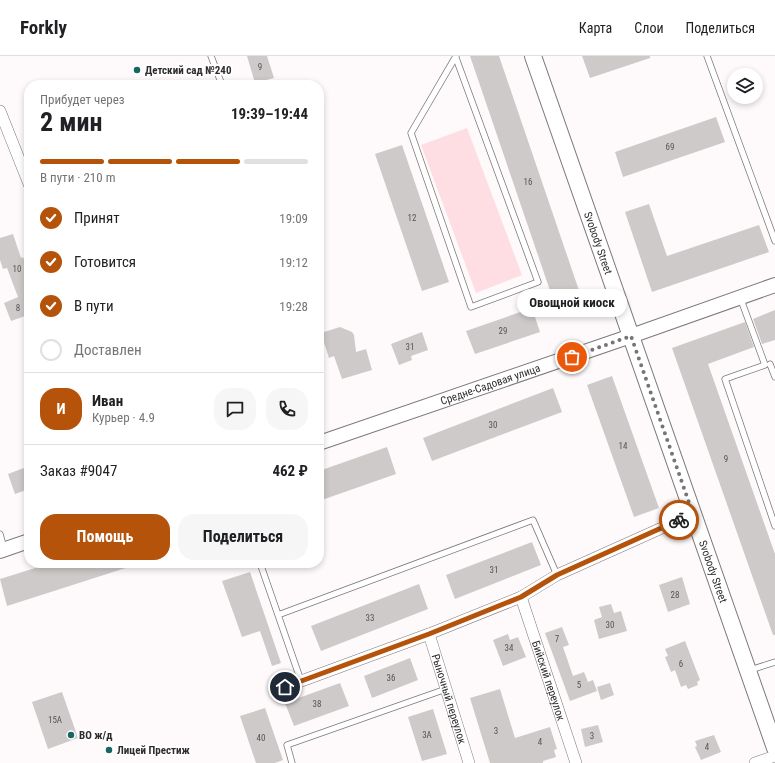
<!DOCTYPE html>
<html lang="ru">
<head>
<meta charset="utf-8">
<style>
  body { margin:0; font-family:"Roboto Condensed",sans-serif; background:#f6f6f6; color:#202124; height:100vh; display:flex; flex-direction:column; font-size:15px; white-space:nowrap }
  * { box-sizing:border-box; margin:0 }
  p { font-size:13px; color:#757577 }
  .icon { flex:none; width:22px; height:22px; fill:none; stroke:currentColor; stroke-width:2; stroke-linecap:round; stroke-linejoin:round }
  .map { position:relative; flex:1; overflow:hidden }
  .panel { position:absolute; left:24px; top:24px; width:300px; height:488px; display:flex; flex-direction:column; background:#fff; border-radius:16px; box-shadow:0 2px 6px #0003 }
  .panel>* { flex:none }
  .tools { position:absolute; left:727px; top:12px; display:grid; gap:8px }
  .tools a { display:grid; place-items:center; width:36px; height:36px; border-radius:50%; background:#fff; box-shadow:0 2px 6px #0003; font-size:20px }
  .pin { position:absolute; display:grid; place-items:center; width:34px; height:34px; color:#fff; margin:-17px; border:2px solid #fff; border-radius:50%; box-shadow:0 1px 4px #0007 }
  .courier { position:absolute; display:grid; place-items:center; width:40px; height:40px; margin:-20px; border:3px solid #b45309; border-radius:50%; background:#fff; color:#222; box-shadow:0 1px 5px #0007 }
  .bubble { position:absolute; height:28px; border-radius:14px; background:#fff; box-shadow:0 2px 6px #0003; font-size:13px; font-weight:700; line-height:28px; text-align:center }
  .headline em { font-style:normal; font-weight:700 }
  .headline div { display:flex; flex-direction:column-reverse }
  .headline { display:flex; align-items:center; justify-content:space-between; height:68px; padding:0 16px }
  h1 { font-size:26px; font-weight:700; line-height:30px }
  .bar { display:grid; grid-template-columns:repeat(4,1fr); gap:6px 4px; align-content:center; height:48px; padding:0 16px }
  .bar i { height:5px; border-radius:3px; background:#e0e0e0 }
  .bar .selected { background:#b45309 }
  .bar p { grid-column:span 4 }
  .line { display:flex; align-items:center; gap:10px; padding:0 16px; border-top:1px solid #e0e0e0 }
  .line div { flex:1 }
  .round { display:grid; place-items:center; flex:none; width:42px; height:42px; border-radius:16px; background:#f6f6f6 }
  ol { padding:0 16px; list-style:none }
  li { display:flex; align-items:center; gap:12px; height:44px }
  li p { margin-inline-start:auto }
  li .icon { padding:4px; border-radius:50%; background:#b45309; color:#fff; stroke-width:4 }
  li:last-child { color:#757577 }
  li i { width:22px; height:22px; border:2px solid #e0e0e0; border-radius:50% }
  .cta { display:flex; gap:8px; margin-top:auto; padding:8px 16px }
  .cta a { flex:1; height:46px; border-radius:16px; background:#b45309; color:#fff; font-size:16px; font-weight:700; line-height:46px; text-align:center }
  .cta a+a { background:#f6f6f6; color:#202124 }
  header { display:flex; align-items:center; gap:24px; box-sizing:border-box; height:56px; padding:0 20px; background:#fff; border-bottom:1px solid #e0e0e0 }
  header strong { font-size:19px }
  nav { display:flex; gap:22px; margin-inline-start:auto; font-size:14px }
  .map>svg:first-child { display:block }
  .green { fill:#fedee2 }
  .building { fill:#cfcaca }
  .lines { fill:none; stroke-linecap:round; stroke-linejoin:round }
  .service-casing { stroke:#7d7979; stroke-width:7 }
  .minor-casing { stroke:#7d7979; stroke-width:12 }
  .tertiary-casing { stroke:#7d7979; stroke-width:16 }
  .secondary-casing { stroke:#7d7979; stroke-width:18 }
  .service { stroke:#fff; stroke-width:5.5 }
  .minor { stroke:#fff; stroke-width:11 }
  .tertiary { stroke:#fff; stroke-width:14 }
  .secondary { stroke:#fff; stroke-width:16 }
  .done { stroke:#777474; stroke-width:4; stroke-dasharray:0 7.2 }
  .route { stroke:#b45309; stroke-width:5 }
  .poi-dot { fill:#186561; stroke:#fff; stroke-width:1.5 }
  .labels { text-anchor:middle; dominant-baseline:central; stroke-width:4; stroke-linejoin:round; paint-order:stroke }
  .number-label { font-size:9px; fill:#565454 }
  .poi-label { font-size:11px; font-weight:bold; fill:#2e2c2c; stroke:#fff; text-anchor:start }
  .street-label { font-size:11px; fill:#2e2c2c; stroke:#fff }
</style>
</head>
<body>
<header>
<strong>Forkly</strong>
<nav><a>Карта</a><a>Слои</a><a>Поделиться</a></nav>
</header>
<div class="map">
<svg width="775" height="707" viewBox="0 0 775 707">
  <rect width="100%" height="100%" fill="#fef9fa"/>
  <!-- green -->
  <path class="green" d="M467,72L522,219L476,237L421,89Z"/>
  <!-- building -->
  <path class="building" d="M247,0H267L274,22L255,27Z
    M470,0H499L585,252L559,261Z
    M582,0H650V2L590,22Z
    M716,61L725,86L623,121L615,96Z
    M402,89L449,226L422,235L375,98Z
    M649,148L667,200L759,169L769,196L652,236L625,156Z
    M13,178L21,202L23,201L29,218L28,268L25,260L11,265L4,247L18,241L7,212L3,213L0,204V182Z
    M532,252L540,276L475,298L466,275Z
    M775,254V284L762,288L753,263Z
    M745,266L754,291L708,308L775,498V579H773L672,292Z
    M340,271L352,276L354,279L356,296L366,293L372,314L342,323L334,300L329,302L321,277Z
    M422,276L428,294L411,300L412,304L399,309L391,288Z
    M612,320L659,452L634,461L587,329Z
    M553,332L562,356L432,405L423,382Z
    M387,391L396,418L319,445V415Z
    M29,410V433L15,438L8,418Z
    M532,486L541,509L455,543L446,519Z
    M51,507H135V509L7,550L0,523Z
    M250,516L281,607L272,610L260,575L242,581L222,525Z
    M682,521L690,548L668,556L659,529Z
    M419,528L428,553L321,595L311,570Z
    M611,548L614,557L621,555L627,575L599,583L594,564L602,561L599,551Z
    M562,571L569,589L563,591L573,620L584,616L588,626L593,624L597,635L570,645L545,577Z
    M508,578L510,584L518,581L526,601L503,610L493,584Z
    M685,585L700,624L697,626L698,629L688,633L686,629L681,631L675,614L671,616L665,601L668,600L665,593Z
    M410,602L418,624L372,642L364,620Z
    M340,627L349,650L294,670L285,647Z
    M610,627L614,639L601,644L597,631Z
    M500,633L515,682L550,671L557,693L554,694L556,701L543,705V707H490L470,642Z
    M62,636L78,682L48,693L32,646Z
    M265,652L283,704L275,707H256L240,660Z
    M433,653L447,698L422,705L408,661Z
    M598,669L603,686L585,691L581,673Z
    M714,679L721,696L701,704L695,691L697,690L695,685Z"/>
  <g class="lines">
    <defs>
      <path id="service" d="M211,0L222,29
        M456,0L411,77L471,251L538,226L456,2
        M707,0L775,185
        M740,241L765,309L725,323L775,470
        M770,308L775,321
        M0,478L4,493
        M260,507L301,625
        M278,559L533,464L557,519
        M750,614L775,606
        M292,707L287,689L446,633"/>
      <g id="minor">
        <path d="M0,55L29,128"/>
        <path id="s1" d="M521,541L576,707"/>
        <path id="s2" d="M429,578L469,707"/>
        <path d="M285,631L429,578L521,541L557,519L693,458"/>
        <path d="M755,707L775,700"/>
      </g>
      <g id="tertiary">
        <path id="s3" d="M319,387L631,280L775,229"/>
        <path d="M0,495L29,485"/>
      </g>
      <g id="secondary">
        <path id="s4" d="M533,0L775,692"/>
      </g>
    </defs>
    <!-- service casing -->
    <use href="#service" class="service-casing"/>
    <!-- minor casing -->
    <use href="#minor" class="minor-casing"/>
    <!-- tertiary casing -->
    <use href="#tertiary" class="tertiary-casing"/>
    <!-- secondary casing -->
    <use href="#secondary" class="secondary-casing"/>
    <!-- service -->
    <use href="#service" class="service"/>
    <!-- minor -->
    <use href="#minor" class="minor"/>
    <!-- tertiary -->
    <use href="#tertiary" class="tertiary"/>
    <!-- secondary -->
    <use href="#secondary" class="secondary"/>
  </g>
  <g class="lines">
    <!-- done -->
    <path class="done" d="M572,301L631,280L693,458L679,464"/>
    <!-- route -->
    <path class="route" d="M285,631L429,578L521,541L557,519L679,464"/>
  </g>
  <!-- markers -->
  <g class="poi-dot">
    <circle cx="137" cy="14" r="4"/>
    <circle cx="71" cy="679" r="4"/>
    <circle cx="109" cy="694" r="4"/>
  </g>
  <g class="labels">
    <!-- number labels -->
    <g class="number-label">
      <text x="260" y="11">9</text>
      <text x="670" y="91">69</text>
      <text x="528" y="126">16</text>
      <text x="412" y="162">12</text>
      <text x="17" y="213">10</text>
      <text x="18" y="252">8</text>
      <text x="503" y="275">29</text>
      <text x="410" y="291">31</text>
      <text x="493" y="369">30</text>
      <text x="623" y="390">14</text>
      <text x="726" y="403">9</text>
      <text x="494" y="514">31</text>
      <text x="675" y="539">28</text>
      <text x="370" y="562">33</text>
      <text x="610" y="569">30</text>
      <text x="557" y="583">7</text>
      <text x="509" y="592">34</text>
      <text x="681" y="608">6</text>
      <text x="391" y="622">36</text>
      <text x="579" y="629">5</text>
      <text x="317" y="648">38</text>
      <text x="55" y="664">15А</text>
      <text x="496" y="675">3</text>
      <text x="427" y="679">3А</text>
      <text x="592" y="680">3</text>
      <text x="261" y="682">40</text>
      <text x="540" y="686">4</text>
      <text x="707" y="691">4</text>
    </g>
    <!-- poi labels -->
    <g class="poi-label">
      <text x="145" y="14">Детский сад №240</text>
      <text x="79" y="679">ВО ж/д</text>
      <text x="117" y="694">Лицей Престиж</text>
    </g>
    <!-- street labels -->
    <g class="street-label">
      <text stroke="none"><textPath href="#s4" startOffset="198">Svobody Street</textPath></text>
      <text stroke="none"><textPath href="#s3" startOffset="181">Средне-Садовая улица</textPath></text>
      <text stroke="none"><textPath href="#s4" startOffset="546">Svobody Street</textPath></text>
      <text stroke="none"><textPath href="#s1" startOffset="88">Бийский переулок</textPath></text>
      <text stroke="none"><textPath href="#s2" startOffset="68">Рыночный переулок</textPath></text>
    </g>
  </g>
</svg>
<div class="tools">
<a><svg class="icon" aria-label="layers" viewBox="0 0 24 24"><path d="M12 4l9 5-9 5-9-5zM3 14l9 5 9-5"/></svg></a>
</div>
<div class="pin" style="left:572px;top:301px;background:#ea580c"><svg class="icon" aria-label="bag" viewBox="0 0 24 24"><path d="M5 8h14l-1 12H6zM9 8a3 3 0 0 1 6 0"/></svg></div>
<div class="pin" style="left:285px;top:631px;background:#1f2937"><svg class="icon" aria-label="home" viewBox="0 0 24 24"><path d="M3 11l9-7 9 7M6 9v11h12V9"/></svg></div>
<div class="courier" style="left:679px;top:464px"><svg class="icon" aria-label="bike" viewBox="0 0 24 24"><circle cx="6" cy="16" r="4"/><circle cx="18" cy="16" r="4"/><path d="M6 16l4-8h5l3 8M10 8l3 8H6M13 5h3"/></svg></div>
<div class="bubble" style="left:517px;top:233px;width:110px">Овощной киоск</div>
<section class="panel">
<div class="headline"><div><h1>2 мин</h1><p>Прибудет через</p></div><em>19:39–19:44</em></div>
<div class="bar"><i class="selected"></i><i class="selected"></i><i class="selected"></i><i></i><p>В пути · 210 m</p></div>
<ol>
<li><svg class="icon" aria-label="check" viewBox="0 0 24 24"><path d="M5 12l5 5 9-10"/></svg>Принят<p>19:09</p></li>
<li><svg class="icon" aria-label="check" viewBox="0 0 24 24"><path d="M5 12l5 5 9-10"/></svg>Готовится<p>19:12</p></li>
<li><svg class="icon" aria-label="check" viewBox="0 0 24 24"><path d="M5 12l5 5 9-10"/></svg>В пути<p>19:28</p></li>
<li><i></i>Доставлен</li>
</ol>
<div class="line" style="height:72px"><b class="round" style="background:#b45309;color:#fff">И</b><div><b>Иван</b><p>Курьер · 4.9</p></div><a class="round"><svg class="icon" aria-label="chat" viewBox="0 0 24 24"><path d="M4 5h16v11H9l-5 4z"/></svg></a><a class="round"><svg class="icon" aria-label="phone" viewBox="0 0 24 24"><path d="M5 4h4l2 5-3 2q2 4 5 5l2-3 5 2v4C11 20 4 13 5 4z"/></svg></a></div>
<div class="line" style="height:52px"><div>Заказ #9047</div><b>462 ₽</b></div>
<div class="cta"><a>Помощь</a><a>Поделиться</a></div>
</section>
</div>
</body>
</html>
